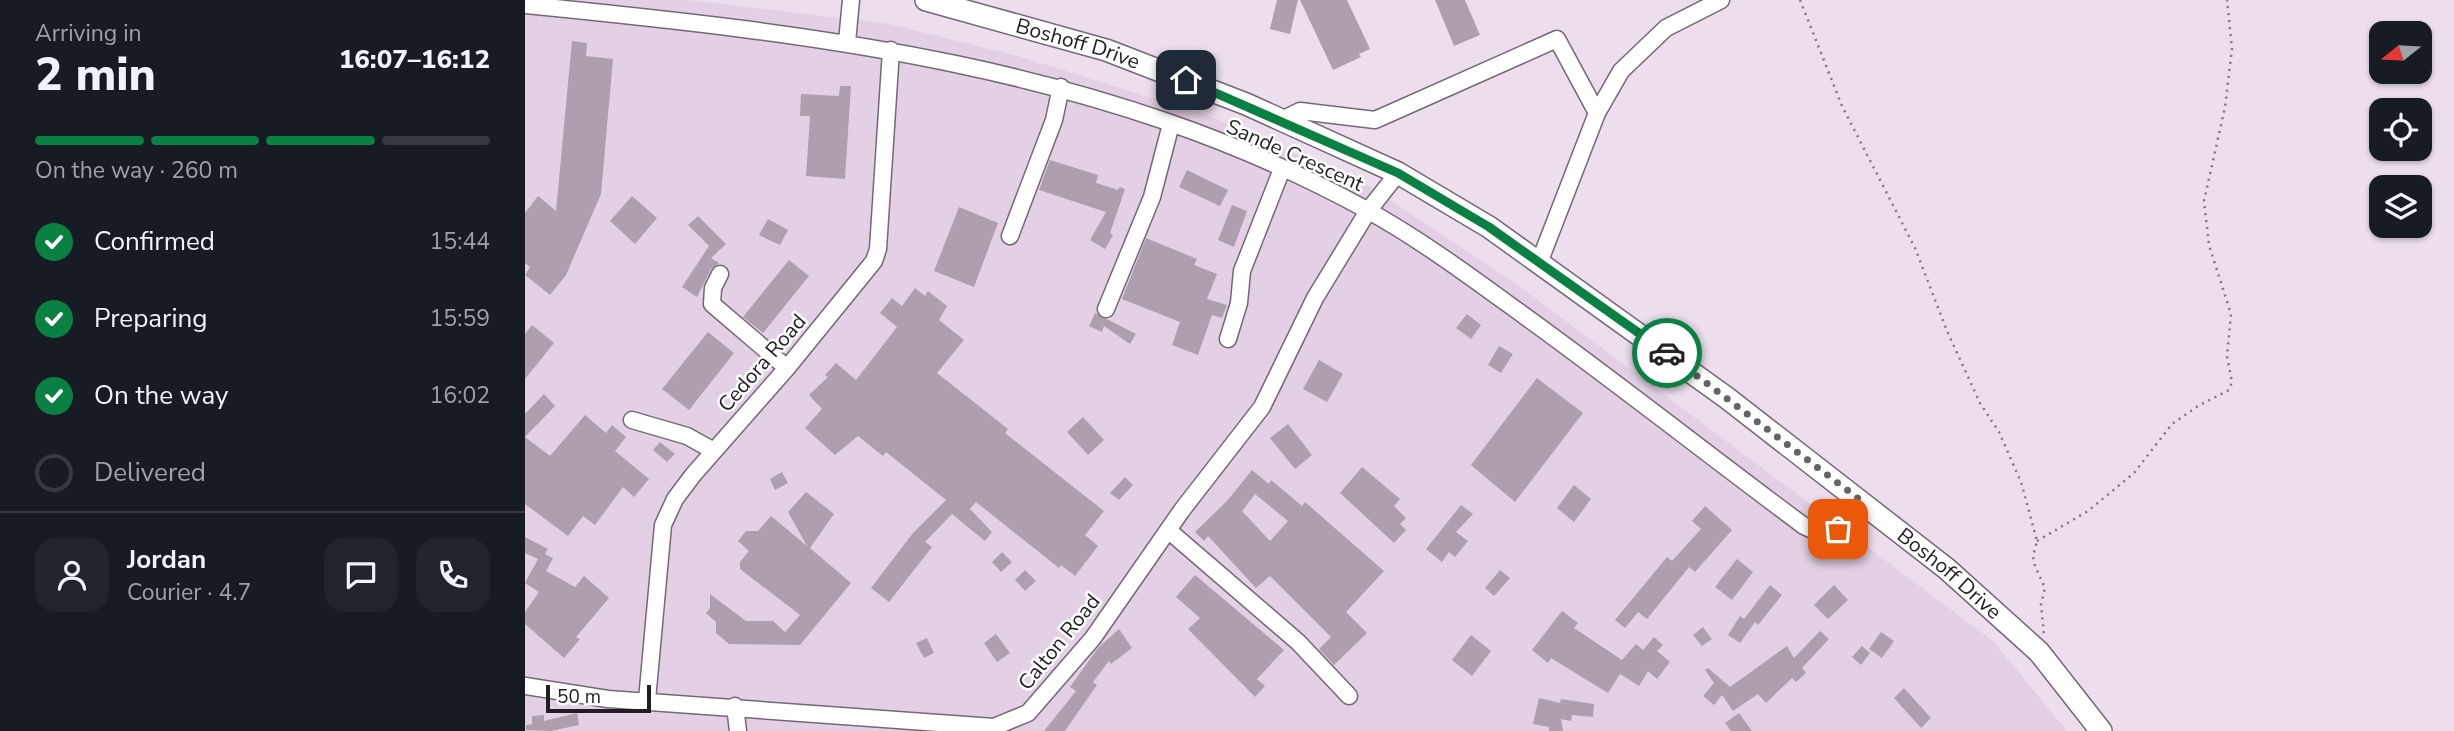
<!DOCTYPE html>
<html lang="en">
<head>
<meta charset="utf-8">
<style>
  body { margin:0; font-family:"Nunito Sans",sans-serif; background:#20242c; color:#f1f3f6; height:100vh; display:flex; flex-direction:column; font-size:26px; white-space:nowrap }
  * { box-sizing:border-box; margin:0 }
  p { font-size:23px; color:#9ea1a6 }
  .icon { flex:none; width:38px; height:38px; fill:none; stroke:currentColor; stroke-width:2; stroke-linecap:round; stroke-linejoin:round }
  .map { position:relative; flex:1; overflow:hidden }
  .details { display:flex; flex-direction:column; background:#171b24; width:525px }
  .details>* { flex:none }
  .needle { width:46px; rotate:252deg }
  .buttons { position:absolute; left:1844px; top:21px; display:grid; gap:14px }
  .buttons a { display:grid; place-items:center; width:63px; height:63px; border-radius:14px; background:#171b24; box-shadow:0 2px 5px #0004; font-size:35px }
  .scale { position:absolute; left:21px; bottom:18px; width:105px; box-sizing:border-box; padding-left:7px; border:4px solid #221d23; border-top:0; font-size:19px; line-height:24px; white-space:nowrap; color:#221d23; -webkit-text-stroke:5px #fff; paint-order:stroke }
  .pin { position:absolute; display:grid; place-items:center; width:60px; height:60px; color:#fff; margin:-30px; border-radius:14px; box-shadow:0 4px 10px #0006 }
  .courier { position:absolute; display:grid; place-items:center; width:70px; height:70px; margin:-35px; border:5px solid #0b8043; border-radius:50%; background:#fff; color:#222; box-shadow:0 2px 9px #0007 }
  .head em { font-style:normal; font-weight:800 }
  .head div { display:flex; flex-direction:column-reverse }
  .head { display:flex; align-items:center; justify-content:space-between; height:119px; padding:0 35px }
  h1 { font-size:46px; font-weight:800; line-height:52px }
  .bar { display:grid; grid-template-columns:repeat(4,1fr); gap:10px 7px; align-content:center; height:84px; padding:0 35px }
  .bar i { height:9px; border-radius:5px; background:#363941 }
  .bar .current { background:#0b8043 }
  .bar p { grid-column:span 4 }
  .line { display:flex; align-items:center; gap:18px; padding:0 35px; border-top:2px solid #363941 }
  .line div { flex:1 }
  .round { display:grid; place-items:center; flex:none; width:74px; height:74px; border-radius:21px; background:#20242c }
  ol { padding:0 35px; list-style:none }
  li { display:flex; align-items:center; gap:21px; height:77px }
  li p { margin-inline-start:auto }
  li .icon { padding:7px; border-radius:50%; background:#0b8043; color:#fff; stroke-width:4 }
  li:last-child { color:#9ea1a6 }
  li i { width:38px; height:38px; border:4px solid #363941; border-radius:50% }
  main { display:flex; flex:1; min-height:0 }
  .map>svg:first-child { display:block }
  .built { fill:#e3d0e4 }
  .building { fill:#ad9fae; fill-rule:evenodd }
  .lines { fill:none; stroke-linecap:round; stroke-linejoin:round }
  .minor-casing { stroke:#746875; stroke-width:19 }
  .major-casing { stroke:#746875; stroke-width:24 }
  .path { stroke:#807681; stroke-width:2.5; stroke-dasharray:2 5; stroke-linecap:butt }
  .minor { stroke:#fff; stroke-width:16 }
  .major { stroke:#fff; stroke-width:21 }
  .done { stroke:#69616a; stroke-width:7; stroke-dasharray:0 12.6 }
  .route { stroke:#0b8043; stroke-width:9 }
  .labels { text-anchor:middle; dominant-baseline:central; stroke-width:5; stroke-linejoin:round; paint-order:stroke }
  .street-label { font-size:21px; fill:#221d23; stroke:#fff }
</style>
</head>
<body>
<main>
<section class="details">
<div class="head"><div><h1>2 min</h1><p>Arriving in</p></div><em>16:07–16:12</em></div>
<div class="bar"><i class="current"></i><i class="current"></i><i class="current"></i><i></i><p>On the way · 260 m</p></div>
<ol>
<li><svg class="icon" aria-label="check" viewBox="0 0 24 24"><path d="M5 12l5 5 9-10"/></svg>Confirmed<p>15:44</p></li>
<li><svg class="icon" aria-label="check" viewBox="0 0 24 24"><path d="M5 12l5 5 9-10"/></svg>Preparing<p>15:59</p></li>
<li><svg class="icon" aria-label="check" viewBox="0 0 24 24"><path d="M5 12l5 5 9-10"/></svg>On the way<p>16:02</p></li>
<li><i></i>Delivered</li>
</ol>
<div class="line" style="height:126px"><a class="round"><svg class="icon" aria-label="person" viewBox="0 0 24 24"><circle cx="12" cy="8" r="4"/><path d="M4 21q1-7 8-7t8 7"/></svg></a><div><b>Jordan</b><p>Courier · 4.7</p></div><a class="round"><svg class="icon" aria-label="chat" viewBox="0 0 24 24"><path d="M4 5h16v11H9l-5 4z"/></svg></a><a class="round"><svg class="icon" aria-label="phone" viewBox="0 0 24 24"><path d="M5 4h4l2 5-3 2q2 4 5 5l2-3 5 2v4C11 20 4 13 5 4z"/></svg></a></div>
</section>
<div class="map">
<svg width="1929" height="731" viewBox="0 0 1929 731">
  <rect width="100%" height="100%" fill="#ecdeed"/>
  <!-- built -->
  <path class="built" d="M0,0H162L365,24L489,55L685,116L847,188L1001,291L1468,641L1542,731H0Z"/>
  <!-- building -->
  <path class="building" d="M752,0H773L765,34L745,29Z
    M775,0H822L845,49L834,54L836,57L808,70Z
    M910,0H940L955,35L929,46Z
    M47,41L62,43L61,56L88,59L76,194L41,275L25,295L0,275L5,267L0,263V213L13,196L31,211Z
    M315,86H326L320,179L281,176L285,116H275L276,94L314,96Z
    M525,160L573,175L571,183L593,190L595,187L600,189L585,233L588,235L580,249L565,240L581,212L514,190Z
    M662,170L703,190L695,206L654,187Z
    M107,196L132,218L110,244L85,221Z
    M707,205L722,211L709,247L693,240Z
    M434,207L473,223L449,287L409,271Z
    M173,216L201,244L186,258L194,263L186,269L172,297L157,287L184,246L163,225Z
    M243,219L263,230L255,245L234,235Z
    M621,238L672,259L669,265L692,274L682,299L702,305L697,318L687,315L673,355L647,345L655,322L597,299Z
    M264,260L284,276L238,333L218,317Z
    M390,288L400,296L403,291L422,306L414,320L439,340L412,373L483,429L480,433L579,511L560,535L573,546L550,576L536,565L534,568L451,502L445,509L467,532L460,541L427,514L400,542L407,547L364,602L346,588L388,533L421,500L361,452L358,456L333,436L310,455L280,428L297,409L284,395L303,377L300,375L311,363L331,380L372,327L355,313L367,298L377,306Z
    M570,313L611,334L605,344L579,326L577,332L564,326Z
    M942,314L956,325L946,339L931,328Z
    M7,325L29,343L0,379V334Z
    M183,332L209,353L164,410L137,389Z
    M974,346L988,354L976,373L963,365Z
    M794,360L818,374L802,402L778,389Z
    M1012,378L1058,413L990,502L946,465Z
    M19,394L30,406L0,437V414Z
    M60,415L81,433L87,425L101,437L90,451L124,479L109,497L98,487L70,525L58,516L43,536L0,504V437L25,456Z
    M558,417L579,440L563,455L542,432Z
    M763,424L787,455L770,469L745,438Z
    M135,442L150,454L142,462L128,450Z
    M837,467L875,499L869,506L881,518L875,524L881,530L869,543L815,493Z
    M727,470L744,484L746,480L777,506L780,502L859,571L821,612L842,633L809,665L794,649L806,637L745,576L731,588L683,536L679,541L670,532L702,501ZM730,494L763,521L745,541L717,511Z
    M257,472L263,483L250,490L245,479Z
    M600,477L608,485L594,500L585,493Z
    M1049,485L1066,499L1049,522L1032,508Z
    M281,492L309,514L285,548L326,583L275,645L204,644L191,633V622L181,613L185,608V594L221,621H248L260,632L275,615L215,569V562L224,551L213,541L221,531H233L246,516L282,546L263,512Z
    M936,505L948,514L931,532L943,541L930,557L924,552L917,562L901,549Z
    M1180,506L1207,530L1170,572L1164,567L1122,619L1113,612L1100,628L1090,620L1142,557L1147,561L1176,529L1167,521Z
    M0,537L23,549L20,554L28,558L21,571L50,587L59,576L84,598L51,637L55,639L39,658L0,624V612L14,592L0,583L13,559L0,553Z
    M477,552L487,562L476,572L467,562Z
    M1212,559L1228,572L1207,600L1190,587Z
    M500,570L511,581L500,591L490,580Z
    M975,570L985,578L969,596L960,588Z
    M670,575L759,650L732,679L740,686L730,697L663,629L675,618L651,597Z
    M1245,585L1257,595L1233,625L1230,622L1215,643L1203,635L1215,616L1219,619Z
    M1309,585L1323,600L1303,619L1289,605Z
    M1037,611L1053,623L1049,628L1097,660L1111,644L1118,650L1129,637L1138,645L1132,651L1145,662L1132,679L1123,671L1114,686L1095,674L1083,693L1026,658L1023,663L1007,650Z
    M1178,627L1187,639L1177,646L1168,635Z
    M594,629L607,648L586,664L584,661L568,682L572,685L540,731H519L551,691L545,687L573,648Z
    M1295,631L1304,639L1277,668L1281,673L1271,682L1267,678L1241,703L1233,694L1208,711L1197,695L1189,705L1178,696L1189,683L1180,670L1183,668L1205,687L1262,646L1269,658Z
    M1356,632L1369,641L1357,658L1344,649Z
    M471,634L485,653L472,662L459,643Z
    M946,635L966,651L947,676L927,660Z
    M402,638L409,653L399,658L391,643Z
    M1337,646L1345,653L1336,665L1327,657Z
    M1379,688L1406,718L1396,728L1369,698Z
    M1014,698L1035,703L1036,699L1069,704L1068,717L1047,715L1046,721L1036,719L1038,731H1024V727L1008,724Z
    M52,713L54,725L26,731L1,730V725L7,724V716L19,715V721Z
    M1214,713L1227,731H1206L1200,723Z"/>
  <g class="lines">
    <defs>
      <path id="minor" d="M0,5C293,34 579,66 842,210C898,241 950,280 1001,317C1095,385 1186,457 1279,526L1292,532L1313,529L1334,499
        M322,42L326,0
        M757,120L775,111L850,120L1032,39L1072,113
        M485,236L529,120L536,87
        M1014,263L1072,113L1096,71L1141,28L1196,0
        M195,274L188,288L187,304L262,368
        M581,309L627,197L646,124
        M703,339L714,303L717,271L757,169
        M107,420L162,436L189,451
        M643,530L773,642L824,696
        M0,686L83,699L469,727L503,713L568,638L657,510L737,407L790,298L843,211L873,173
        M122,700L138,525L150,499L168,475L262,368L349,261L353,249L366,50
        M210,706L213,731"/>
      <g id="major">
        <path id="s1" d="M401,0L581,50L721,104L873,173L964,227L1202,398L1422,569L1514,652L1576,731"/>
      </g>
    </defs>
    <!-- minor casing -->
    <use href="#minor" class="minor-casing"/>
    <!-- major casing -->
    <use href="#major" class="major-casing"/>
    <!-- path -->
    <path class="path" d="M1275,0L1317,106L1390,248L1422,331L1455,403L1474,432L1496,482L1512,541L1508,556L1510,566L1520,588L1516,604L1519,635
      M1512,541L1563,511L1609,473L1647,424L1673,406L1704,390L1707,382L1702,356L1706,314L1684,245L1679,201L1700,107L1707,49L1702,0"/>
    <!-- minor -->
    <use href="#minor" class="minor"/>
    <!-- major -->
    <use href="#major" class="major"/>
  </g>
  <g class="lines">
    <!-- done -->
    <path class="done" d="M1142,353L1334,499L1313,529"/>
    <!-- route -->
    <path class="route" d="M661,80L873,173L964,227L1142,353"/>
  </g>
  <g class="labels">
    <!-- street labels -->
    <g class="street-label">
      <text stroke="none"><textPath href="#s1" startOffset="158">Boshoff Drive</textPath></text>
      <text transform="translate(770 155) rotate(24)">Sande Crescent</text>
      <text transform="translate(237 363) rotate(-49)">Cedora Road</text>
      <text stroke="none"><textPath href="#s1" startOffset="1186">Boshoff Drive</textPath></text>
      <text transform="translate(534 642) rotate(-51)">Calton Road</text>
    </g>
  </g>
</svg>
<div class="buttons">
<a><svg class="needle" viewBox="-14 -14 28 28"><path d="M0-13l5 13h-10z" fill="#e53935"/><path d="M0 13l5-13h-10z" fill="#9ea1a6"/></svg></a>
<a><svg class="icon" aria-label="locate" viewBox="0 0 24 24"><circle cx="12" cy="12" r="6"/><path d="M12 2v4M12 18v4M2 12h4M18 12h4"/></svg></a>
<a><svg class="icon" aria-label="layers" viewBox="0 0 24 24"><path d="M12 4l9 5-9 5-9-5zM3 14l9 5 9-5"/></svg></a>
</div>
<div class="scale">50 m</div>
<div class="pin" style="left:1313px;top:529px;background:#ea580c"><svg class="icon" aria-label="bag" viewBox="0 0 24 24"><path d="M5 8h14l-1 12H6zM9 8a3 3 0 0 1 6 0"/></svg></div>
<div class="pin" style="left:661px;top:80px;background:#1f2937"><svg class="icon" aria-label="home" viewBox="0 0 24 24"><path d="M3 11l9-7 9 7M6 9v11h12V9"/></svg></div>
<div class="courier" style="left:1142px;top:353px"><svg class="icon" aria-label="car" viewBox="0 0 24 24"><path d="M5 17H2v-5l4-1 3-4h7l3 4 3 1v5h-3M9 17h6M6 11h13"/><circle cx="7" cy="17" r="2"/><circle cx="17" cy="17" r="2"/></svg></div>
</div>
</main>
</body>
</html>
